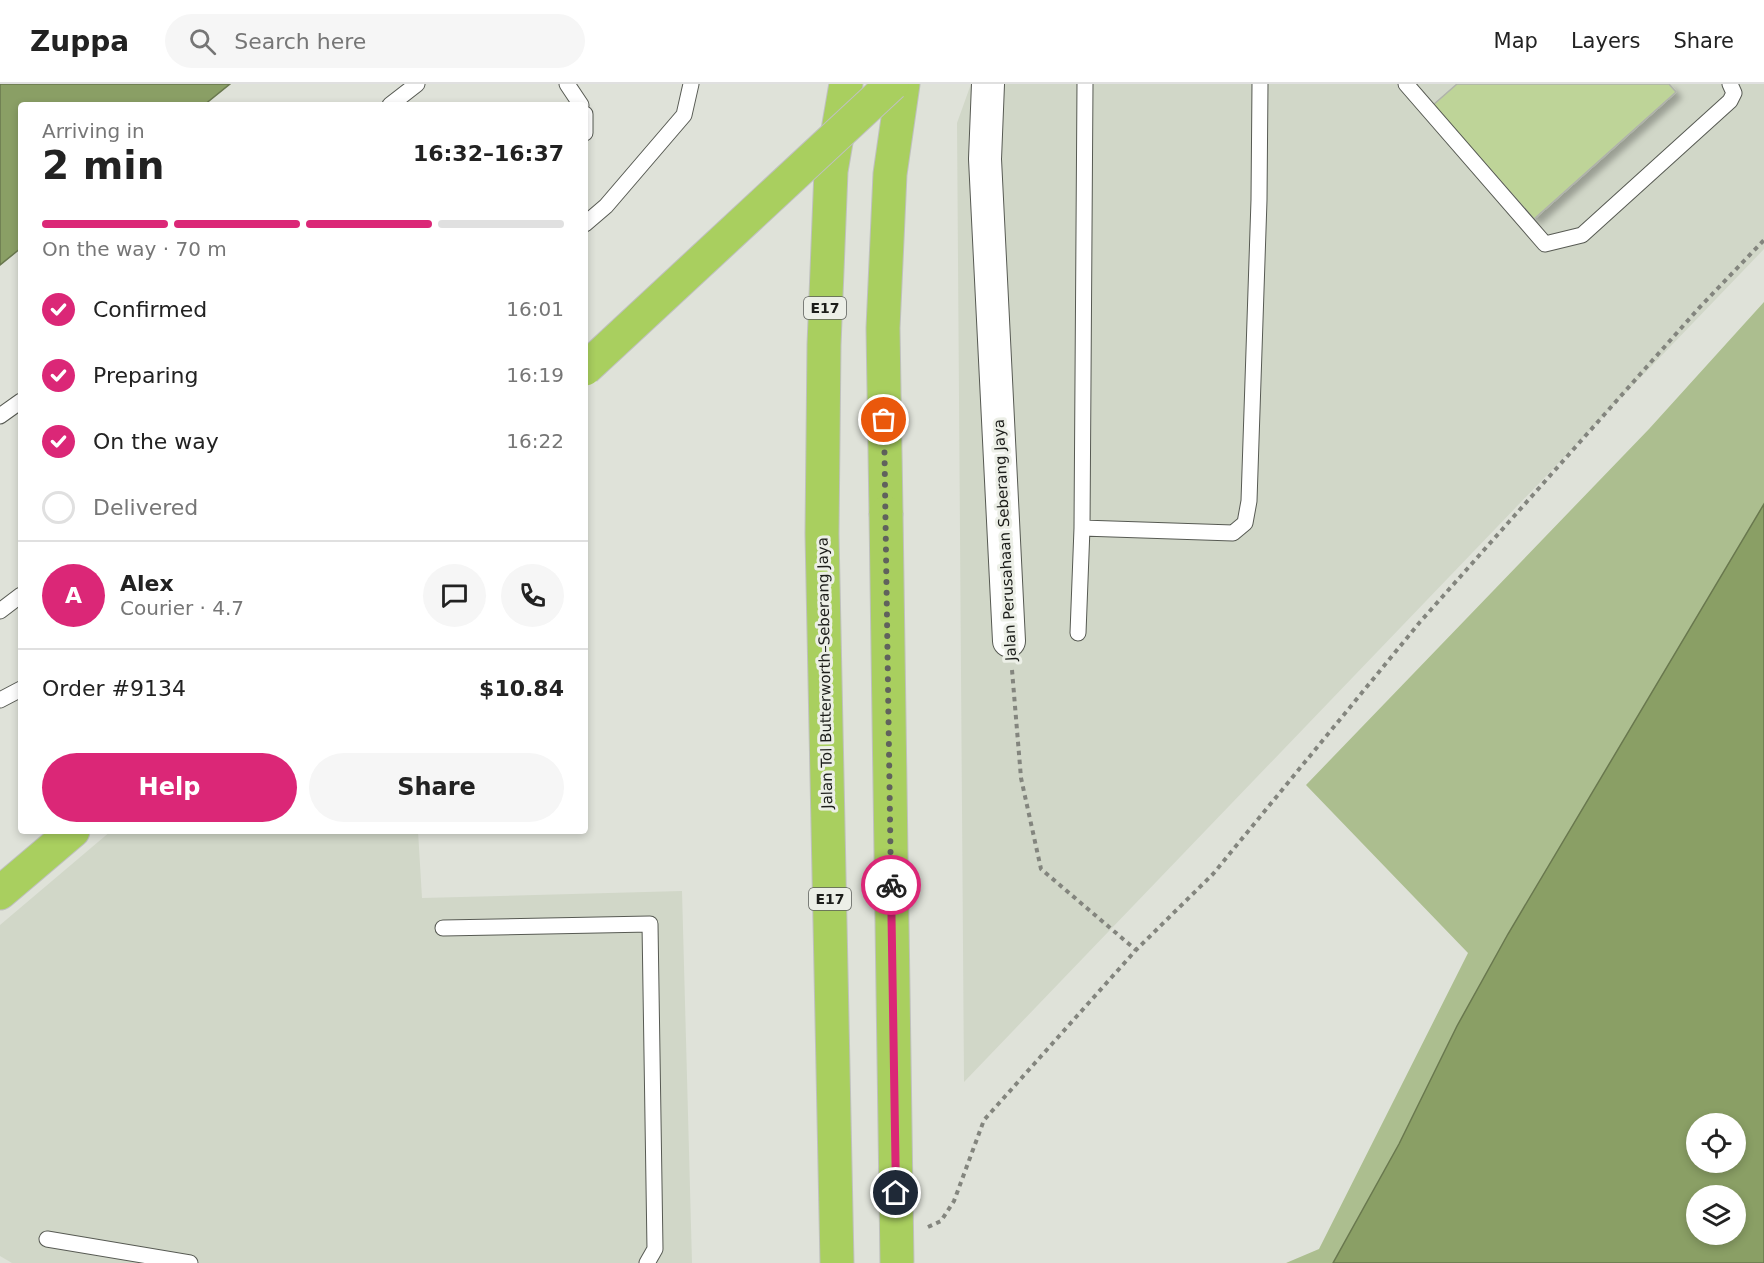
<!DOCTYPE html>
<html lang="en">
<head>
<meta charset="utf-8">
<style>
  body { margin:0; font-family:"DejaVu Sans",sans-serif; background:#f6f6f6; color:#222; height:100vh; display:flex; flex-direction:column; font-size:22px; white-space:nowrap }
  * { box-sizing:border-box; margin:0 }
  p { font-size:20px; color:#767676 }
  .icon { flex:none; width:33px; height:33px; fill:none; stroke:currentColor; stroke-width:2; stroke-linecap:round; stroke-linejoin:round }
  .map { position:relative; flex:1; overflow:hidden }
  .details { position:absolute; left:18px; top:18px; width:570px; height:732px; display:flex; flex-direction:column; background:#fff; border-radius:6px; box-shadow:0 3px 9px #0003 }
  .details>* { flex:none }
  .buttons { position:absolute; left:1686px; top:1029px; display:grid; gap:12px }
  .buttons a { display:grid; place-items:center; width:60px; height:60px; border-radius:50%; background:#fff; box-shadow:0 3px 9px #0003; font-size:30px }
  .pin { position:absolute; display:grid; place-items:center; width:51px; height:51px; color:#fff; margin:-26px; border:3px solid #fff; border-radius:50%; box-shadow:0 2px 6px #0007 }
  .courier { position:absolute; display:grid; place-items:center; width:60px; height:60px; margin:-30px; border:4px solid #db2777; border-radius:50%; background:#fff; color:#222; box-shadow:0 2px 8px #0007 }
  .summary em { font-style:normal; font-weight:700 }
  .summary div { display:flex; flex-direction:column-reverse }
  .summary { display:flex; align-items:center; justify-content:space-between; height:102px; padding:0 24px }
  h1 { font-size:39px; font-weight:700; line-height:45px }
  .bar { display:grid; grid-template-columns:repeat(4,1fr); gap:9px 6px; align-content:center; height:72px; padding:0 24px }
  .bar i { height:8px; border-radius:4px; background:#e0e0e0 }
  .bar .active { background:#db2777 }
  .bar p { grid-column:span 4 }
  .line { display:flex; align-items:center; gap:15px; padding:0 24px; border-top:2px solid #e0e0e0 }
  .line div { flex:1 }
  .round { display:grid; place-items:center; flex:none; width:63px; height:63px; border-radius:32px; background:#f6f6f6 }
  ol { padding:0 24px; list-style:none }
  li { display:flex; align-items:center; gap:18px; height:66px }
  li p { margin-inline-start:auto }
  li .icon { padding:6px; border-radius:50%; background:#db2777; color:#fff; stroke-width:4 }
  li:last-child { color:#767676 }
  li i { width:33px; height:33px; border:3px solid #e0e0e0; border-radius:50% }
  .action { display:flex; gap:12px; margin-top:auto; padding:12px 24px }
  .action a { flex:1; height:69px; border-radius:36px; background:#db2777; color:#fff; font-size:24px; font-weight:700; line-height:69px; text-align:center }
  .action a+a { background:#f6f6f6; color:#222 }
  header { display:flex; align-items:center; gap:36px; box-sizing:border-box; height:84px; padding:0 30px; background:#fff; border-bottom:2px solid #e0e0e0 }
  header strong { font-size:28px }
  nav { display:flex; gap:33px; margin-inline-start:auto; font-size:21px }
  .search { width:420px; height:54px; background:#f6f6f6; display:flex; align-items:center; gap:15px; box-sizing:border-box; padding:0 21px; border-radius:33px; color:#767676; font-size:22px }
  .map>svg:first-child { display:block }
  .built { fill:#d1d7c8 }
  .green { fill:#acbe8f }
  .water { fill:#8a9f65; stroke:#69784e; stroke-width:1.5; fill-rule:evenodd }
  .building { fill:#bed498; stroke:#b0b3ab; stroke-width:1.5; filter:url(#shadow) }
  .lines { fill:none; stroke-linecap:round; stroke-linejoin:round }
  .service-casing { stroke:#575a53; stroke-width:17 }
  .minor-casing { stroke:#575a53; stroke-width:34 }
  .motorway-casing { stroke:#bfc0bf; stroke-width:35 }
  .path { stroke:#83857e; stroke-width:4; stroke-dasharray:4.5 4.5; stroke-linecap:butt }
  .service { stroke:#fff; stroke-width:15 }
  .minor { stroke:#fff; stroke-width:32 }
  .motorway { stroke:#a9cf5f; stroke-width:33 }
  .motorway-bridge-casing { stroke:#bfc0bf; stroke-width:35; stroke-linecap:butt }
  .motorway-bridge { stroke:#a9cf5f; stroke-width:33 }
  .done { stroke:#60625d; stroke-width:6; stroke-dasharray:0 10.8 }
  .route { stroke:#db2777; stroke-width:8 }
  .labels { text-anchor:middle; dominant-baseline:central; stroke-width:6; stroke-linejoin:round; paint-order:stroke }
  .shield { fill:#ecefe7; stroke:#5a5c58; stroke-width:1.5 }
  .shield-label { font-size:14px; font-weight:bold; fill:#1c1d1a }
  .street-label { font-size:15px; fill:#1c1d1a; stroke:#ecefe7 }
</style>
</head>
<body>
<header>
<strong>Zuppa</strong>
<div class="search"><svg class="icon" aria-label="search" viewBox="0 0 24 24"><circle cx="10" cy="10" r="6"/><path d="M15 15l6 6"/></svg>Search here</div>
<nav><a>Map</a><a>Layers</a><a>Share</a></nav>
</header>
<div class="map">
<svg width="1764" height="1179" viewBox="0 0 1764 1179">
  <defs>
    <filter id="shadow"><feDropShadow dx="5.5" dy="5.5" stdDeviation="3" flood-color="#0004"/></filter>
  </defs>
  <rect width="100%" height="100%" fill="#dfe2d9"/>
  <!-- built -->
  <path class="built" d="M971,0H1764V165L964,998L957,39Z
    M111,747H418L422,814L682,807L692,1179H12L0,1172V841Z"/>
  <!-- green -->
  <path class="green" d="M1764,218V420L1508,850L1457,942L1399,1060L1333,1179H1286L1319,1165L1468,869L1306,701L1649,345Z"/>
  <!-- water -->
  <path class="water" d="M0,0H230L204,21H21V164L0,181Z
    M1764,420V1179H1333L1399,1060L1457,942L1508,850ZM1696,1040H1736V1078H1696ZM1696,1112H1736V1150H1696Z"/>
  <!-- building -->
  <path class="building" d="M1457,0H1669L1676,8L1534,135L1433,21Z"/>
  <g class="lines">
    <defs>
      <path id="service" d="M567,0L581,21
        M1085,0L1082,444L1233,449L1245,439L1249,417L1259,116L1260,0
        M1406,0L1545,160L1582,151L1730,17L1734,9L1730,0
        M390,21L417,0
        M585,30V49
        M585,140L606,122L684,31L691,0
        M0,332L21,317
        M0,527L21,511
        M1078,549L1082,444
        M0,616L21,605
        M443,844L650,840L655,1165L647,1179
        M47,1155L190,1179"/>
      <path id="minor" d="M988,0L985,75L1009,557"/>
      <path id="motorway" d="M886,429L883,244L890,90L903,0
        M0,809L73,747
        M837,1179L822,450L824,261L831,87L846,0"/>
    </defs>
    <!-- service casing -->
    <use href="#service" class="service-casing"/>
    <!-- minor casing -->
    <use href="#minor" class="minor-casing"/>
    <!-- motorway casing -->
    <use href="#motorway" class="motorway-casing"/>
    <!-- path -->
    <path class="path" d="M1012,586L1021,694L1041,785L1136,866
      M928,1143L941,1137L954,1117L984,1036L1136,866L1213,790L1420,538L1699,224L1764,156"/>
    <!-- service -->
    <use href="#service" class="service"/>
    <!-- minor -->
    <use href="#minor" class="minor"/>
    <!-- motorway -->
    <use href="#motorway" class="motorway"/>
    <defs>
      <path id="motorway-bridge" d="M585,285L892,0
        M886,429L897,1179"/>
    </defs>
    <!-- motorway-bridge casing -->
    <use href="#motorway-bridge" class="motorway-bridge-casing"/>
    <!-- motorway-bridge -->
    <use href="#motorway-bridge" class="motorway-bridge"/>
  </g>
  <g class="lines">
    <!-- done -->
    <path class="done" d="M884,336L891,801"/>
    <!-- route -->
    <path class="route" d="M891,801L896,1109"/>
  </g>
  <g class="labels">
    <!-- shield labels -->
    <g class="shield">
      <rect x="804" y="213" width="42" height="22" rx="4.5"/>
      <rect x="809" y="804" width="42" height="22" rx="4.5"/>
    </g>
    <g class="shield-label">
      <text x="825" y="224">E17</text>
      <text x="830" y="815">E17</text>
    </g>
    <!-- street labels -->
    <g class="street-label">
      <text transform="translate(1005 456) rotate(-93)">Jalan Perusahaan Seberang Jaya</text>
      <text transform="translate(825 589) rotate(-91)">Jalan Tol Butterworth–Seberang Jaya</text>
    </g>
  </g>
</svg>
<div class="buttons">
<a><svg class="icon" aria-label="locate" viewBox="0 0 24 24"><circle cx="12" cy="12" r="6"/><path d="M12 2v4M12 18v4M2 12h4M18 12h4"/></svg></a>
<a><svg class="icon" aria-label="layers" viewBox="0 0 24 24"><path d="M12 4l9 5-9 5-9-5zM3 14l9 5 9-5"/></svg></a>
</div>
<div class="pin" style="left:884px;top:336px;background:#ea580c"><svg class="icon" aria-label="bag" viewBox="0 0 24 24"><path d="M5 8h14l-1 12H6zM9 8a3 3 0 0 1 6 0"/></svg></div>
<div class="pin" style="left:896px;top:1109px;background:#1f2937"><svg class="icon" aria-label="home" viewBox="0 0 24 24"><path d="M3 11l9-7 9 7M6 9v11h12V9"/></svg></div>
<div class="courier" style="left:891px;top:801px"><svg class="icon" aria-label="bike" viewBox="0 0 24 24"><circle cx="6" cy="16" r="4"/><circle cx="18" cy="16" r="4"/><path d="M6 16l4-8h5l3 8M10 8l3 8H6M13 5h3"/></svg></div>
<section class="details">
<div class="summary"><div><h1>2 min</h1><p>Arriving in</p></div><em>16:32–16:37</em></div>
<div class="bar"><i class="active"></i><i class="active"></i><i class="active"></i><i></i><p>On the way · 70 m</p></div>
<ol>
<li><svg class="icon" aria-label="check" viewBox="0 0 24 24"><path d="M5 12l5 5 9-10"/></svg>Confirmed<p>16:01</p></li>
<li><svg class="icon" aria-label="check" viewBox="0 0 24 24"><path d="M5 12l5 5 9-10"/></svg>Preparing<p>16:19</p></li>
<li><svg class="icon" aria-label="check" viewBox="0 0 24 24"><path d="M5 12l5 5 9-10"/></svg>On the way<p>16:22</p></li>
<li><i></i>Delivered</li>
</ol>
<div class="line" style="height:108px"><b class="round" style="background:#db2777;color:#fff">A</b><div><b>Alex</b><p>Courier · 4.7</p></div><a class="round"><svg class="icon" aria-label="chat" viewBox="0 0 24 24"><path d="M4 5h16v11H9l-5 4z"/></svg></a><a class="round"><svg class="icon" aria-label="phone" viewBox="0 0 24 24"><path d="M5 4h4l2 5-3 2q2 4 5 5l2-3 5 2v4C11 20 4 13 5 4z"/></svg></a></div>
<div class="line" style="height:78px"><div>Order #9134</div><b>$10.84</b></div>
<div class="action"><a>Help</a><a>Share</a></div>
</section>
</div>
</body>
</html>
